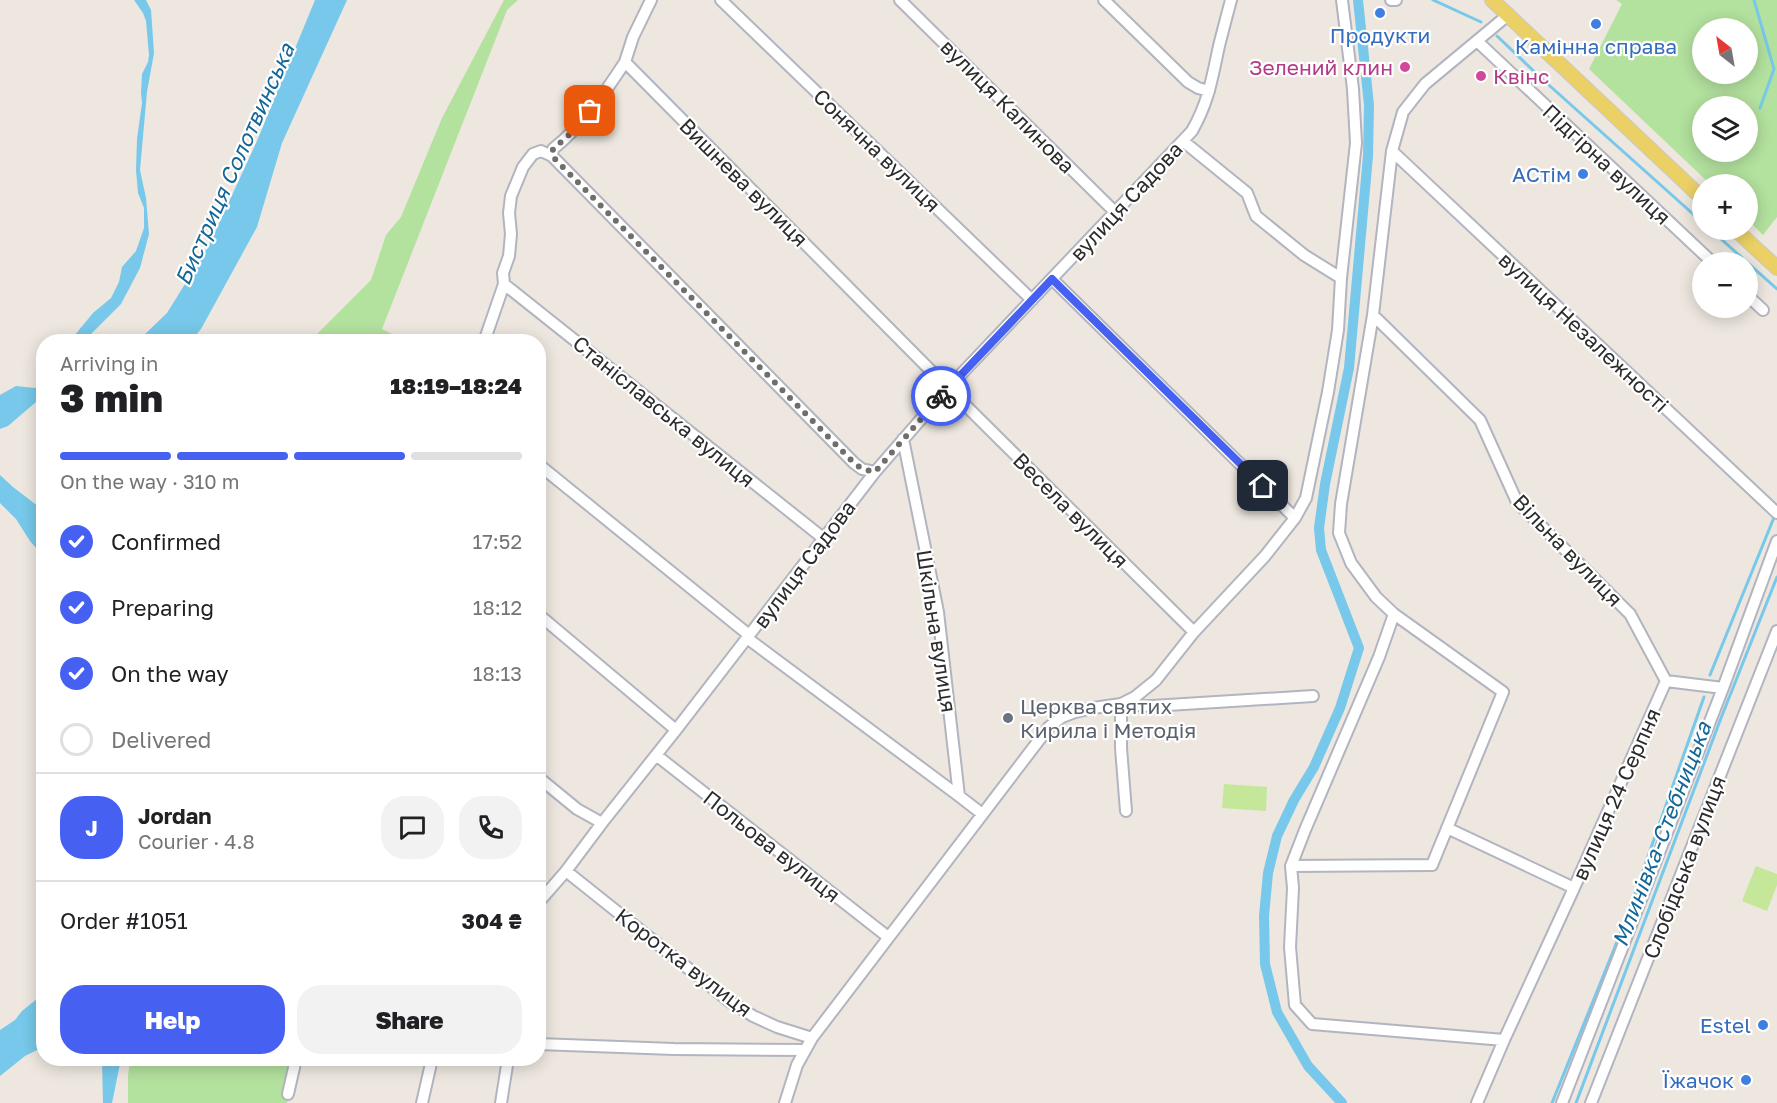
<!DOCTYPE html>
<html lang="en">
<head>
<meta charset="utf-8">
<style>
  body { margin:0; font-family:"Golos Text",sans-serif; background:#f2f2f2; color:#202124; height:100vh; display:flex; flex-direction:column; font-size:22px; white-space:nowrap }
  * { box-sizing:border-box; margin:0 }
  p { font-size:20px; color:#757577 }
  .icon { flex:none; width:33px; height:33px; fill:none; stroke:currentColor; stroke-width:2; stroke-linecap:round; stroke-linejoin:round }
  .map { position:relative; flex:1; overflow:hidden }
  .sheet { position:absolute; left:36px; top:334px; width:510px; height:732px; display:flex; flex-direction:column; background:#fff; border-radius:24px; box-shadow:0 3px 15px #0003 }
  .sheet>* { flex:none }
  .needle { width:39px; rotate:329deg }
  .controls { position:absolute; left:1692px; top:18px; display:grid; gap:12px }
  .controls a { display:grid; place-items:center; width:66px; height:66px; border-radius:50%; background:#fff; box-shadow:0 3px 15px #0003; font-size:30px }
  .pin { position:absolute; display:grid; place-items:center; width:51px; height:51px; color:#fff; margin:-26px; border-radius:12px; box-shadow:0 3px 9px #0006 }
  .courier { position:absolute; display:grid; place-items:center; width:60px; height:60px; margin:-30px; border:4px solid #4661f2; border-radius:50%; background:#fff; color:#222; box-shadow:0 2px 8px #0007 }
  .headline em { font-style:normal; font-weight:800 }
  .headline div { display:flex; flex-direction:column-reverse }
  .headline { display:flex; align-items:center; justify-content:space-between; height:102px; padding:0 24px }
  h1 { font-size:39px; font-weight:800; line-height:45px }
  .bar { display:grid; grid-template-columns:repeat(4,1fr); gap:9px 6px; align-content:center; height:72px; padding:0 24px }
  .bar i { height:8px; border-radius:4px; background:#e0e0e0 }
  .bar .on { background:#4661f2 }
  .bar p { grid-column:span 4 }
  .line { display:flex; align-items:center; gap:15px; padding:0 24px; border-top:2px solid #e0e0e0 }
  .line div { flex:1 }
  .round { display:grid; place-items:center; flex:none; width:63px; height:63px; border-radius:24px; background:#f2f2f2 }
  ol { padding:0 24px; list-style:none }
  li { display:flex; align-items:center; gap:18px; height:66px }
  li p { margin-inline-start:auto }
  li .icon { padding:6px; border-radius:50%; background:#4661f2; color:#fff; stroke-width:4 }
  li:last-child { color:#757577 }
  li i { width:33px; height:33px; border:3px solid #e0e0e0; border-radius:50% }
  .primary-button { display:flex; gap:12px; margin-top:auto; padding:12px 24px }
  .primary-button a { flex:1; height:69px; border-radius:24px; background:#4661f2; color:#fff; font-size:24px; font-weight:800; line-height:69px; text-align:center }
  .primary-button a+a { background:#f2f2f2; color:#202124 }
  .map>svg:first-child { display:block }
  .green { fill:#b3e19e; fill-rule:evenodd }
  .pitch { fill:#c4e79a }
  .water { fill:#77c8ea }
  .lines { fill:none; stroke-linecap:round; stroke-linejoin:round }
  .stream { stroke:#77c8ea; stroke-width:3 }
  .canal { stroke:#77c8ea; stroke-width:10 }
  .minor-casing { stroke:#b2b4bf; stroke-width:14 }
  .major-casing { stroke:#c8c8c8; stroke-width:16 }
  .minor { stroke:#fff; stroke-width:10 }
  .major { stroke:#ebd065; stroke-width:14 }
  .done { stroke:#706d6b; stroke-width:6; stroke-dasharray:0 10.8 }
  .route { stroke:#4661f2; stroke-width:8 }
  .shop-dot { fill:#3f7fe0; stroke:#fff; stroke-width:2 }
  .hotel-dot { fill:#d1479c; stroke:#fff; stroke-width:2 }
  .worship-dot { fill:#6b7280; stroke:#fff; stroke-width:2 }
  .labels { text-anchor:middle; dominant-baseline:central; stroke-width:4.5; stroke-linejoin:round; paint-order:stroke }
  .shop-label { font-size:21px; fill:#366cbe; stroke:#fff; text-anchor:end }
  .hotel-label { font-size:21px; fill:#b23c85; stroke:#fff; text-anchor:end }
  .street-label { font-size:21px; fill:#2c2c2c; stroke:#fff }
  .worship-label { font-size:21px; fill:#5b616d; stroke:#fff; text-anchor:start }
  .water-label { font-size:22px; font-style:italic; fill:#136798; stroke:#fff }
</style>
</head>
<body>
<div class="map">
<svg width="1777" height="1103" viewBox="0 0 1777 1103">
  <rect width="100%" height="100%" fill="#ede7df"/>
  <!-- green -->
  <path class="green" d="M504,0H518L507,10L382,329L408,342H309L371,280L386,235L401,217L442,118Z
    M1616,0H1777V217L1763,235L1748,220V184H1710L1589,69L1622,4ZM1702,28H1748V74H1702ZM1702,106H1748V152H1702Z
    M130,1059H296L287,1103H128V1076Z"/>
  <!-- pitch -->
  <path class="pitch" d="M1224,784L1267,787L1266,811L1222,808Z
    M1756,866L1777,874V885L1767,911L1742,901Z"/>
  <!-- water -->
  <path class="water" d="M134,0H146L151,10L154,53L147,92L140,170L146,198L149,234L140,268L121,304L83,342H69L93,313L111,298L119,282L122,267L136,251L144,228V208L138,193L136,170L137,139L142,103L141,93L142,74L148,62L149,55L146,21L143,13Z
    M315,0H347L282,143L257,227L201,329L190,342H152L153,339L151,338L140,342L142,337L167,313L208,247L257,141Z
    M43,379V411L36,402L8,426L0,429V395L16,386L35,388Z
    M0,475L13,487L43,510V556L30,541L16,519L0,503Z
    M43,994V1047L25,1056L0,1076V1030L15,1020L22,1011Z
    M102,1059H121L112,1103H103Z"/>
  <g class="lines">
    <!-- stream -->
    <path class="stream" d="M1433,0L1481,22
      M1754,0L1774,69L1760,108
      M1497,36L1541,78L1702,222
      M1711,230L1777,289
      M1710,675L1775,515
      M1552,1103L1625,922L1704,697
      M1576,1103L1721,718L1777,577"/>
    <!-- canal -->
    <path class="canal" d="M1342,1103L1308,1066L1277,1012L1265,964L1264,916L1268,873L1277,836L1294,800L1314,767L1340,708L1359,648L1321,550L1319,528L1325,484L1349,368L1368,156L1369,105L1358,0"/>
    <defs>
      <path id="minor" d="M721,0L1032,300
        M900,0L1115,212
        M1104,0L1188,82L1198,88L1209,91
        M1391,0H1396
        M1477,41L1712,262
        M625,62L633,37L651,0
        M1183,141L1247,193L1256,216L1304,255L1341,278
        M1392,151L1777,513
        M552,156L553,149C583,125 604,94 625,62L948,388L1194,632
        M1052,279L1295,518
        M504,284L823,538
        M1748,296L1763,310
        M1373,315L1480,420L1517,502L1630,614L1666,681
        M484,342L504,284L503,273L509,256L511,234L509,213L511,196L523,167L533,154L541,151L552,156L854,463L862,469L875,472
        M903,439L938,612L959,796L981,813
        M538,464L749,635
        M538,614L676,730
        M1394,614L1379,657L1305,830L1291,866L1293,888L1290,947L1295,1005L1312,1024L1504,1040
        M747,638L959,796
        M656,755L888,937
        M538,777L577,809L602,823
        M1126,811L1121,748V704L1152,706L1313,696
        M1447,828L1574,888
        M1291,866L1432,865L1503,692L1394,614L1376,597L1351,563L1339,533L1341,504L1373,315L1392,151L1403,112L1425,84L1508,15
        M566,871L729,1001L753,1016L777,1027L812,1038
        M538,903L566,871L602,823L676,730L875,472L948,388L1192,131C1209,101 1212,78 1219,46C1223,30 1227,15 1231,0
        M538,1044L674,1049L805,1050
        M288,1094L296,1059
        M422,1103L432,1059
        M501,1103L508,1059
        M785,1103L797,1065L812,1038L1049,727L1062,717L1075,712L1093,708L1121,704L1135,697L1156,680L1194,632L1265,556L1295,518L1306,498L1328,392L1338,330L1341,278L1356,143L1353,89L1342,0
        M1477,1103L1504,1040L1574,888L1666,681L1723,688L1777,541
        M1562,1103L1723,688
        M1591,1103L1777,631"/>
      <path id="major" d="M1492,0L1702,198
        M1736,230L1777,268"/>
    </defs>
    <!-- minor casing -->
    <use href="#minor" class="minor-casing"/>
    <!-- major casing -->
    <use href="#major" class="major-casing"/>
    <!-- minor -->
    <use href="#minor" class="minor"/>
    <!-- major -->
    <use href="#major" class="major"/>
  </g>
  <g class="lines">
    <!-- done -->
    <path class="done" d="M590,111L568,136L553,149L552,156L854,463L862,469L875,472L941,396"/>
    <!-- route -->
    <path class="route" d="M941,396L1052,279L1263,486"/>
  </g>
  <!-- markers -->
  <g class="shop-dot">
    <circle cx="1380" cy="13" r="6"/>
    <circle cx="1596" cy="24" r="6"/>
    <circle cx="1583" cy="174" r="6"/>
    <circle cx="1763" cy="1025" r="6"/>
    <circle cx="1746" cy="1080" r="6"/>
  </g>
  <g class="hotel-dot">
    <circle cx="1405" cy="67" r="6"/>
    <circle cx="1481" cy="76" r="6"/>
  </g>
  <circle class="worship-dot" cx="1008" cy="718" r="6"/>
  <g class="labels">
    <!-- shop labels -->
    <g class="shop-label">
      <text x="1380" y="35" text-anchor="middle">Продукти</text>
      <text x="1596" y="46" text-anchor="middle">Камінна справа</text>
      <text x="1571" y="174">АСтім</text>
      <text x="1751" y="1025">Estel</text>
      <text x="1734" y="1080">Їжачок</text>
    </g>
    <!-- hotel labels -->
    <g class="hotel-label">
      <text x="1393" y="67">Зелений клин</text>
      <text x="1493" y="76" text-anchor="start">Квінс</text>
    </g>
    <!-- street labels -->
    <g class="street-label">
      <text transform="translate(1008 106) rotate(45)">вулиця Калинова</text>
      <text transform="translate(877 150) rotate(44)">Сонячна вулиця</text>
      <text transform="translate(1607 164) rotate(43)">Підгірна вулиця</text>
      <text transform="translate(744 182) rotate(45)">Вишнева вулиця</text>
      <text transform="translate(1126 201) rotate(-47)">вулиця Садова</text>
      <text transform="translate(1584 332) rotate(43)">вулиця Незалежності</text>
      <text transform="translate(664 411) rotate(39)">Станіславська вулиця</text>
      <text transform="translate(1071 510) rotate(45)">Весела вулиця</text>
      <text transform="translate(1568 550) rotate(46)">Вільна вулиця</text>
      <text transform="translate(804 564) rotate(-53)">вулиця Садова</text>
      <text transform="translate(937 631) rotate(81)">Шкільна вулиця</text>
      <text transform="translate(1616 794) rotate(-66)">вулиця 24 Серпня</text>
      <text transform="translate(772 846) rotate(38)">Польова вулиця</text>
      <text transform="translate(1684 867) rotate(-69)">Слобідська вулиця</text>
      <text transform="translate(684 962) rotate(37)">Коротка вулиця</text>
    </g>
    <!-- worship labels -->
    <g class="worship-label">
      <text x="1020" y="706">Церква святих<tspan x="1020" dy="24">Кирила і Методія</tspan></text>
    </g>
    <!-- water labels -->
    <g class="water-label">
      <text transform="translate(234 164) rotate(-66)">Бистриця Солотвинська</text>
      <text transform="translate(1661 834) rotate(-69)">Млинівка-Стебницька</text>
    </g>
  </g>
</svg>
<div class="controls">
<a><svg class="needle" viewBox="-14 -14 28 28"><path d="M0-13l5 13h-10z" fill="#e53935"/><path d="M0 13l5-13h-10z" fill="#757577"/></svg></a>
<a><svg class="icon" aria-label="layers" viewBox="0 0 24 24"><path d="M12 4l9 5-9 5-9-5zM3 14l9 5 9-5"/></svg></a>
<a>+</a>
<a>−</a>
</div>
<div class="pin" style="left:590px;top:111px;background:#ea580c"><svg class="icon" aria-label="bag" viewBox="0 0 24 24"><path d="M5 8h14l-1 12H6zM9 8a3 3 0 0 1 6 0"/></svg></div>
<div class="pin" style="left:1263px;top:486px;background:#1f2937"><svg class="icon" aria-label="home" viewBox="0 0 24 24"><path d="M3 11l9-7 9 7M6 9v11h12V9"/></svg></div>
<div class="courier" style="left:941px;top:396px"><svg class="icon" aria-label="bike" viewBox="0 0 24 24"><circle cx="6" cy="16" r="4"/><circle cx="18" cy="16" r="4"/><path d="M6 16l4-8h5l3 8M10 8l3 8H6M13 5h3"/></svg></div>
<section class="sheet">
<div class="headline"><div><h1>3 min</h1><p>Arriving in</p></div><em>18:19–18:24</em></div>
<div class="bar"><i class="on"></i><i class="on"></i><i class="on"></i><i></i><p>On the way · 310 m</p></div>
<ol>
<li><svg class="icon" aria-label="check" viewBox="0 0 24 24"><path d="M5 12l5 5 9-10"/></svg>Confirmed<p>17:52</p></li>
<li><svg class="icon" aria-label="check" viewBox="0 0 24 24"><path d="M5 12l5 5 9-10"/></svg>Preparing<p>18:12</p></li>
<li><svg class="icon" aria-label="check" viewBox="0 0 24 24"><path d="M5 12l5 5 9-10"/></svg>On the way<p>18:13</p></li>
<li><i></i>Delivered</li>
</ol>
<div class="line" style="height:108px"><b class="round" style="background:#4661f2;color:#fff">J</b><div><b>Jordan</b><p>Courier · 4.8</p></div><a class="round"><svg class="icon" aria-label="chat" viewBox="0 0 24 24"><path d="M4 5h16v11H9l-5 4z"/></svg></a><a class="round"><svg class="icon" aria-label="phone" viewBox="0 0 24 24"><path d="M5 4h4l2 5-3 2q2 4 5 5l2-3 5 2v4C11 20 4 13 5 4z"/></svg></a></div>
<div class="line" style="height:78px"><div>Order #1051</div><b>304 ₴</b></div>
<div class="primary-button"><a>Help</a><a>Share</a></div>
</section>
</div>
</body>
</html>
